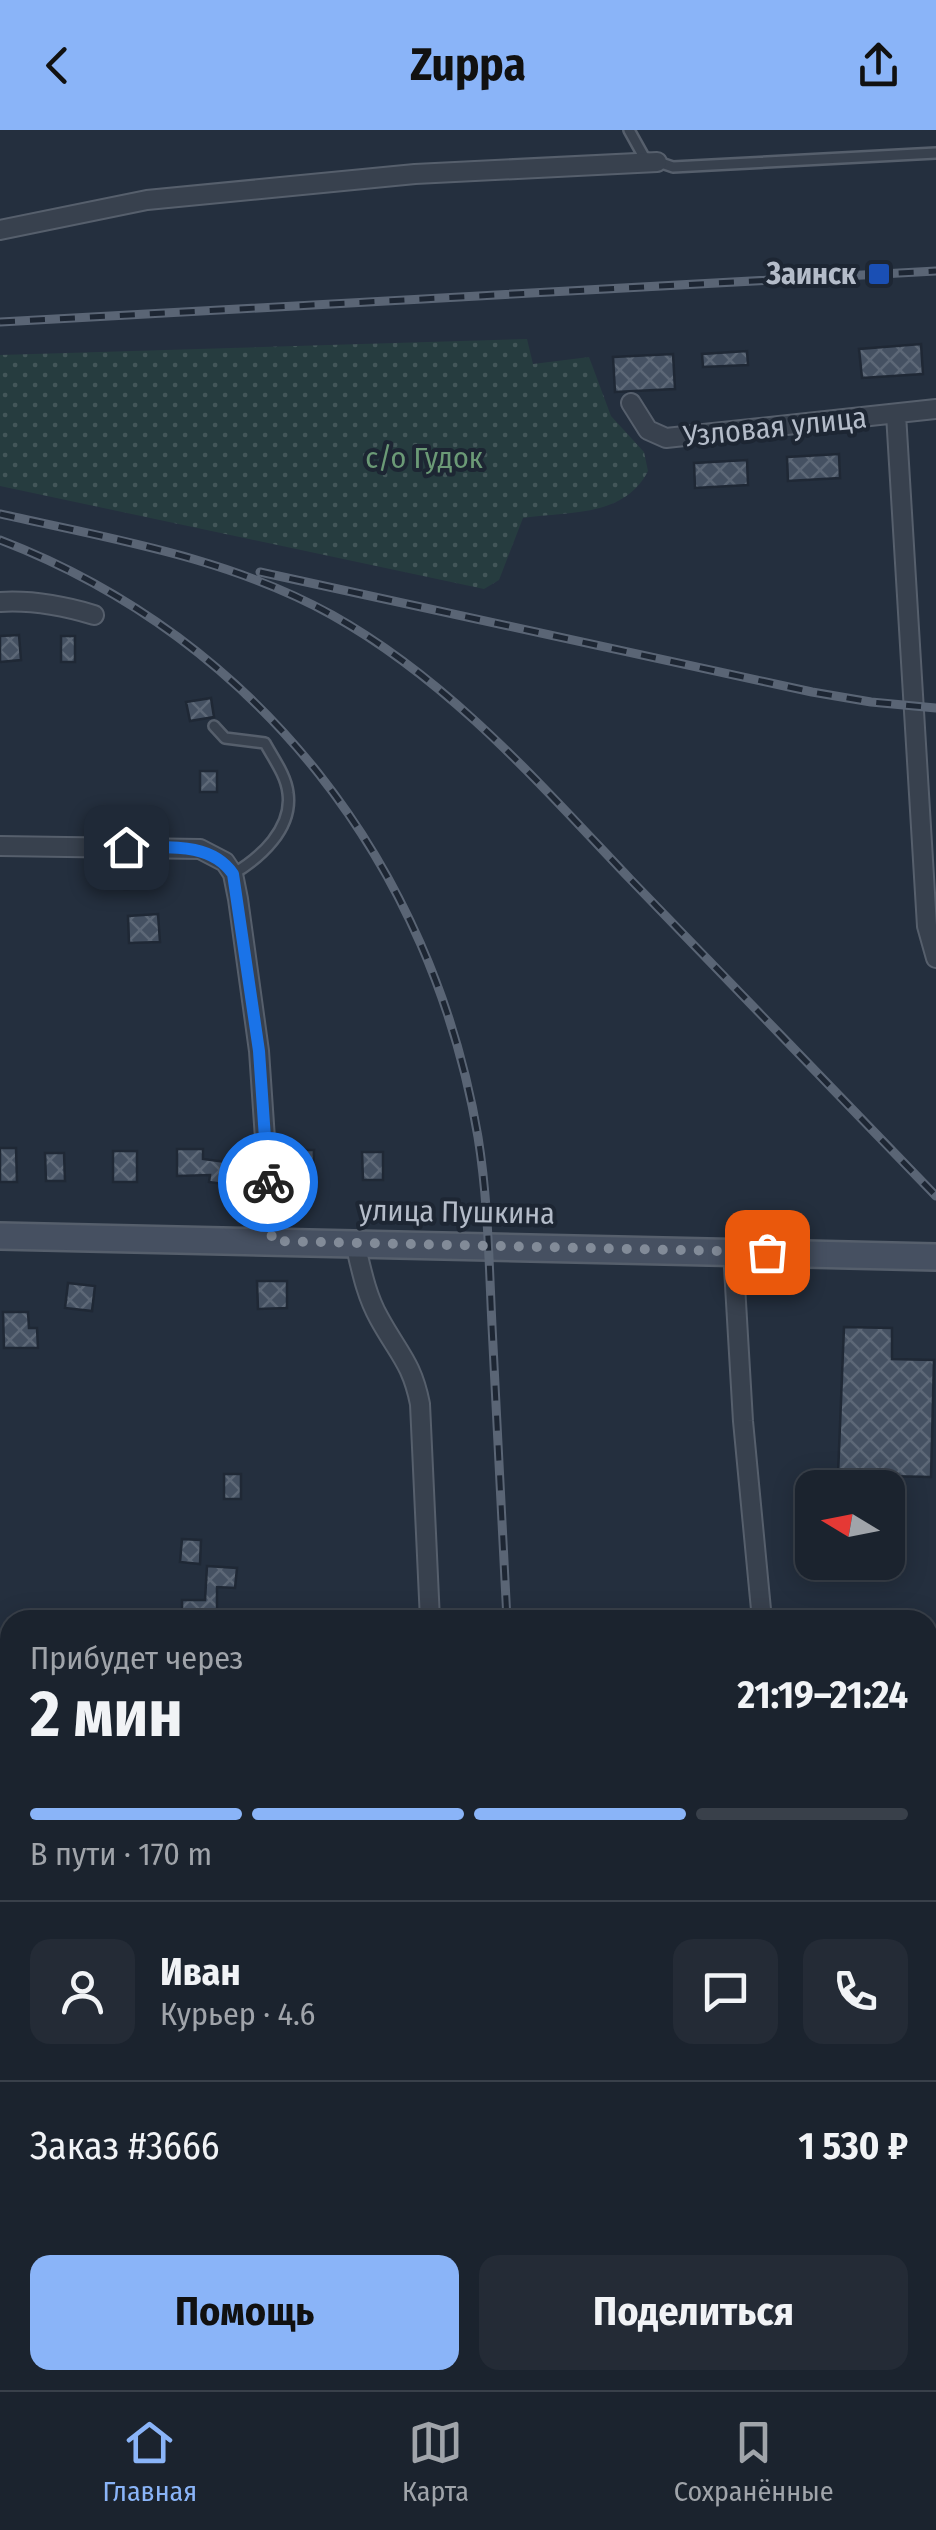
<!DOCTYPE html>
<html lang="ru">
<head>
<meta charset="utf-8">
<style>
  body { margin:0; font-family:"Fira Sans Condensed",sans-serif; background:#242b36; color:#f1f3f6; height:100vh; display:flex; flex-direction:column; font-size:38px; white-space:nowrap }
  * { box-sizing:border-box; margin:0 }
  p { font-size:32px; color:#a0a4aa }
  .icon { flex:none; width:55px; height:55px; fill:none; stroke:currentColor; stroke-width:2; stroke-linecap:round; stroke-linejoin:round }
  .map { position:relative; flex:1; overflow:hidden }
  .details { position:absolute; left:0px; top:1480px; width:938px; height:780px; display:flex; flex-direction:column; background:#1b232e; border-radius:30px 30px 0 0; box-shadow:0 5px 25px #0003,0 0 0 2px #39404a }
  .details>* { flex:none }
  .needle { width:65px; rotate:280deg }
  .tools { position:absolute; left:795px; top:1340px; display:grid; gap:20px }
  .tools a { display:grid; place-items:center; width:110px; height:110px; border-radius:20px; background:#1b232e; box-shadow:0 5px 25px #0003,0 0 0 2px #39404a; font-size:50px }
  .pin { position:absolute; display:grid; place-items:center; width:85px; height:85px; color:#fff; margin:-42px; border-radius:20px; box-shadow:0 5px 15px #0006 }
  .courier { position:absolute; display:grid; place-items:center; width:100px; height:100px; margin:-50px; border:8px solid #1a73e8; border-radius:50%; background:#fff; color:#222; box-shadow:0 2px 12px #0007 }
  .head em { font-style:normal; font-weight:700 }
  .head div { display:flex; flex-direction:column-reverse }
  .head { display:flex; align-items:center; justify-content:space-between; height:170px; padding:0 30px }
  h1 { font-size:65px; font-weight:700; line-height:75px }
  .bar { display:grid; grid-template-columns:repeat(4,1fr); gap:15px 10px; align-content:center; height:120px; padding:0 30px }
  .bar i { height:12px; border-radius:8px; background:#39404a }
  .bar .selected { background:#8ab4f8 }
  .bar p { grid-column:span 4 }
  .line { display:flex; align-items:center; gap:25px; padding:0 30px; border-top:2px solid #39404a }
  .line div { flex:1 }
  .round { display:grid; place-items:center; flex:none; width:105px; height:105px; border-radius:20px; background:#242b36 }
  .button { display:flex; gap:20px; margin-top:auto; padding:20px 30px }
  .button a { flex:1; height:115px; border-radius:20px; background:#8ab4f8; color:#111; font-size:40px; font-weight:700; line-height:115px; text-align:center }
  .button a+a { background:#242b36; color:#f1f3f6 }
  header { display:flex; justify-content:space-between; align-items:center; height:130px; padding:0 30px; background:#8ab4f8; color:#111; font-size:45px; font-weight:700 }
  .dock { display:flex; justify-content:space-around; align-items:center; height:140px; border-top:2px solid #39404a; background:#1b232e; font-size:28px; color:#a0a4aa }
  .dock a { display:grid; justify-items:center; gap:5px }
  .dock .selected { color:#8ab4f8 }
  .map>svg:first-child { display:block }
  .green { fill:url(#green-dots) }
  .building { fill:url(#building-cross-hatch); stroke:#1f2835; stroke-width:2.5 }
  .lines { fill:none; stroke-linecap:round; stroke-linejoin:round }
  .lane-casing { stroke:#565f6c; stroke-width:14 }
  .street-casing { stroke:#565f6c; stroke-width:22 }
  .secondary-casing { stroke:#565f6c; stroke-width:30 }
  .path { stroke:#44595c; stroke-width:2.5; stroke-dasharray:8 8; stroke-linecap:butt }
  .lane { stroke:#38414e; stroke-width:9 }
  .street { stroke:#38414e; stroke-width:18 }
  .secondary { stroke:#465061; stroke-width:25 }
  .rail-casing { stroke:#5a6575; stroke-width:9 }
  .rail { stroke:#1d2633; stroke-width:5; stroke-dasharray:15; stroke-linecap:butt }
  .done { stroke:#828b98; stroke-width:10; stroke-dasharray:0 18 }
  .route { stroke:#1a73e8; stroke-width:12 }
  .transit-dot { fill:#1a4fb4; stroke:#1d2633; stroke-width:4 }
  .labels { text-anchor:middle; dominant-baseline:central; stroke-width:8; stroke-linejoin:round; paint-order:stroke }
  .poi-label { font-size:30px; font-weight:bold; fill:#b4bcc9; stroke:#1d2633; text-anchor:end }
  .street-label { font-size:30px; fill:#b4bcc9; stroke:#1d2633 }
  .park-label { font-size:30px; fill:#6b9a76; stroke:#1d2633 }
</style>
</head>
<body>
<header><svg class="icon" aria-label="back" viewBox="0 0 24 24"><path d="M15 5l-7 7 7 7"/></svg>Zuppa<svg class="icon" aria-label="share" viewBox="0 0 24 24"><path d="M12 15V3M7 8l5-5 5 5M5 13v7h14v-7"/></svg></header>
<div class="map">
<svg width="936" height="2260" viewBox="0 0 936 2260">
  <defs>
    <pattern id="green-dots" width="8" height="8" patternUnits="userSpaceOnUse" patternTransform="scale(2.5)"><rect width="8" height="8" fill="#263c3f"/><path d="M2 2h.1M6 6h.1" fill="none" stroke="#435659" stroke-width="1.8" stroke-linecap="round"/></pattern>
    <pattern id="building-cross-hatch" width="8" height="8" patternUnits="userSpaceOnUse" patternTransform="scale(2.5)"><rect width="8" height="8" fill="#455162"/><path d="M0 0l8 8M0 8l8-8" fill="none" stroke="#5d6877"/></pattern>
  </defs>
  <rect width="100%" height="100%" fill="#242f3e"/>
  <!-- green -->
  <path class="green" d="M527,209L533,234L589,227L611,286L644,322L648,341C624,388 568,381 523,388L499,450L484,459L0,356V225Z"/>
  <!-- building -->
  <path class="building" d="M921,214L923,244L862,248L859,219Z
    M747,221L748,235L703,237L702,224Z
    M673,224L675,259L615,262L613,227Z
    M839,324L840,348L788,351L787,327Z
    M747,330L748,355L695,358L694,333Z
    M19,505L21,530L0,532V506Z
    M61,506H75V532H61Z
    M211,568L214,587L190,591L186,572Z
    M200,641H217V662H200Z
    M129,684V703H108V685Z
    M149,740L150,758L125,759L124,741Z
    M158,784L160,812L129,813L128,786Z
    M0,1018H16L17,1052H0Z
    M177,1019H203V1029L241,1034L238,1056L209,1052L210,1045L177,1046Z
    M294,1020H314L313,1050H294Z
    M113,1021H137V1052H113Z
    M362,1022H383V1050H363Z
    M45,1023H64L65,1051H46Z
    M257,1151H287V1178L258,1179Z
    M68,1153L95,1156L92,1181L65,1178Z
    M3,1182H28L29,1198H37L38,1218H4Z
    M844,1197L892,1198V1229L934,1230L931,1347L838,1345Z
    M224,1344H241V1369H224Z
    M182,1409L201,1410L200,1434L180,1432Z
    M207,1436L237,1438L235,1458L217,1457V1490H182V1470H205Z"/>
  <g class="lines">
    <defs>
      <path id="lane" d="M629,0L644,27L673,37L936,23
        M214,596L225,608L265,613C273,628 286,645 288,663C293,699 260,728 233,744"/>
      <path id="street" d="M0,100L147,70L415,44L657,32
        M631,273L648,300L666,308L936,279
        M896,284L927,796L936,828
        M0,472C31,470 64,476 94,485
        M0,716L200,719L225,732L233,744L238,769L259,921L272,1111
        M355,1113C361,1138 366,1165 379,1188C398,1223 412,1233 420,1274L430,1490
        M733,1121L743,1291L762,1490
        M928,1703L936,1706"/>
      <path id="secondary" d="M0,1106L936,1127"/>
    </defs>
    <!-- lane casing -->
    <use href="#lane" class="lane-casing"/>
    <!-- street casing -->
    <use href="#street" class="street-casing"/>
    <!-- secondary casing -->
    <use href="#secondary" class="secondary-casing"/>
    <!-- path -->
    <path class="path" d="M0,1609H10"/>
    <!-- lane -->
    <use href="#lane" class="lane"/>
    <!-- street -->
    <use href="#street" class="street"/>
    <!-- secondary -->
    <use href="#secondary" class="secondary"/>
    <defs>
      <path id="rail" d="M0,192L936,141
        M0,384C112,409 230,428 332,485C450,551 539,653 631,750C733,855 834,961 936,1066
        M0,410C259,509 432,736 478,1007C488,1069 489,1133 492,1196C497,1294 502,1392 507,1490
        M260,442L812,562L871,572L936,578
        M497,2260L498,2250"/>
    </defs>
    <!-- rail casing -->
    <use href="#rail" class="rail-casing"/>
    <!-- rail -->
    <use href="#rail" class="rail"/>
  </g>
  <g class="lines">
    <!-- done -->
    <path class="done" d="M268,1052L272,1111L767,1122"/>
    <!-- route -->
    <path class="route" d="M126,717C162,718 210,710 233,744L259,921L268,1052"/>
  </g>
  <!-- markers -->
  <rect class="transit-dot" x="867" y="132" width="24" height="24" rx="5"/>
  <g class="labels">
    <!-- poi labels -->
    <g class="poi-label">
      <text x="856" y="144">Заинск</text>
    </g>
    <!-- street labels -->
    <g class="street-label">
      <text transform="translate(775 297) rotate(-6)">Узловая улица</text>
      <text transform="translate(457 1082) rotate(1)">улица Пушкина</text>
    </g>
    <!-- park labels -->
    <g class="park-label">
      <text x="424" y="328">с/о Гудок</text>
    </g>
  </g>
</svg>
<div class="tools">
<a><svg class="needle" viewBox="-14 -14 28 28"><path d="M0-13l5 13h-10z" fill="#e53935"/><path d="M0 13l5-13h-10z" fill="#a0a4aa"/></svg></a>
</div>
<div class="pin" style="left:767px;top:1122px;background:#ea580c"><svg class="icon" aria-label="bag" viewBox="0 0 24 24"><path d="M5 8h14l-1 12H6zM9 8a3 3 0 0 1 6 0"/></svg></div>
<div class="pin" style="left:126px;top:717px;background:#1f2937"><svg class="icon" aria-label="home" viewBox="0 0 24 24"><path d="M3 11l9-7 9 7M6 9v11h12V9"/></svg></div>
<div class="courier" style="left:268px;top:1052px"><svg class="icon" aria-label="bike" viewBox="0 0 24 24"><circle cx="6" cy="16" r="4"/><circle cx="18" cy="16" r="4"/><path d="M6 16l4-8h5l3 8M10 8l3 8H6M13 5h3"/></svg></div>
<section class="details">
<div class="head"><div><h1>2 мин</h1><p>Прибудет через</p></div><em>21:19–21:24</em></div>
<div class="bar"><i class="selected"></i><i class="selected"></i><i class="selected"></i><i></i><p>В пути · 170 m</p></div>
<div class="line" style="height:180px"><a class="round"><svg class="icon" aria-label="person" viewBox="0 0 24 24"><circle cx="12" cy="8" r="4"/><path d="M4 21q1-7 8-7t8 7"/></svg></a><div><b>Иван</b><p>Курьер · 4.6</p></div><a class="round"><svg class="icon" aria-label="chat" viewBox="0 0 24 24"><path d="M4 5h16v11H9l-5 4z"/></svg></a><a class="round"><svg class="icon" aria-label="phone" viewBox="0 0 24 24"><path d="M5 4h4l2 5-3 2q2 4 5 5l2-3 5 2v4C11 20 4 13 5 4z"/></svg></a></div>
<div class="line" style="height:130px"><div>Заказ #3666</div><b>1 530 ₽</b></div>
<div class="button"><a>Помощь</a><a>Поделиться</a></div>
</section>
</div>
<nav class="dock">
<a class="selected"><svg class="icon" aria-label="home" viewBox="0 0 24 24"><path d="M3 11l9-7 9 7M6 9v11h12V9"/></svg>Главная</a>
<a><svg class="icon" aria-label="map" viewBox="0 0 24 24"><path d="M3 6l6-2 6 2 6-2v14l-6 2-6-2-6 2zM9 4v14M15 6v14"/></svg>Карта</a>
<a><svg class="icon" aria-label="saved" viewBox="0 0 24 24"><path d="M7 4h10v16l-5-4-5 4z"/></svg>Сохранённые</a>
</nav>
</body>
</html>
